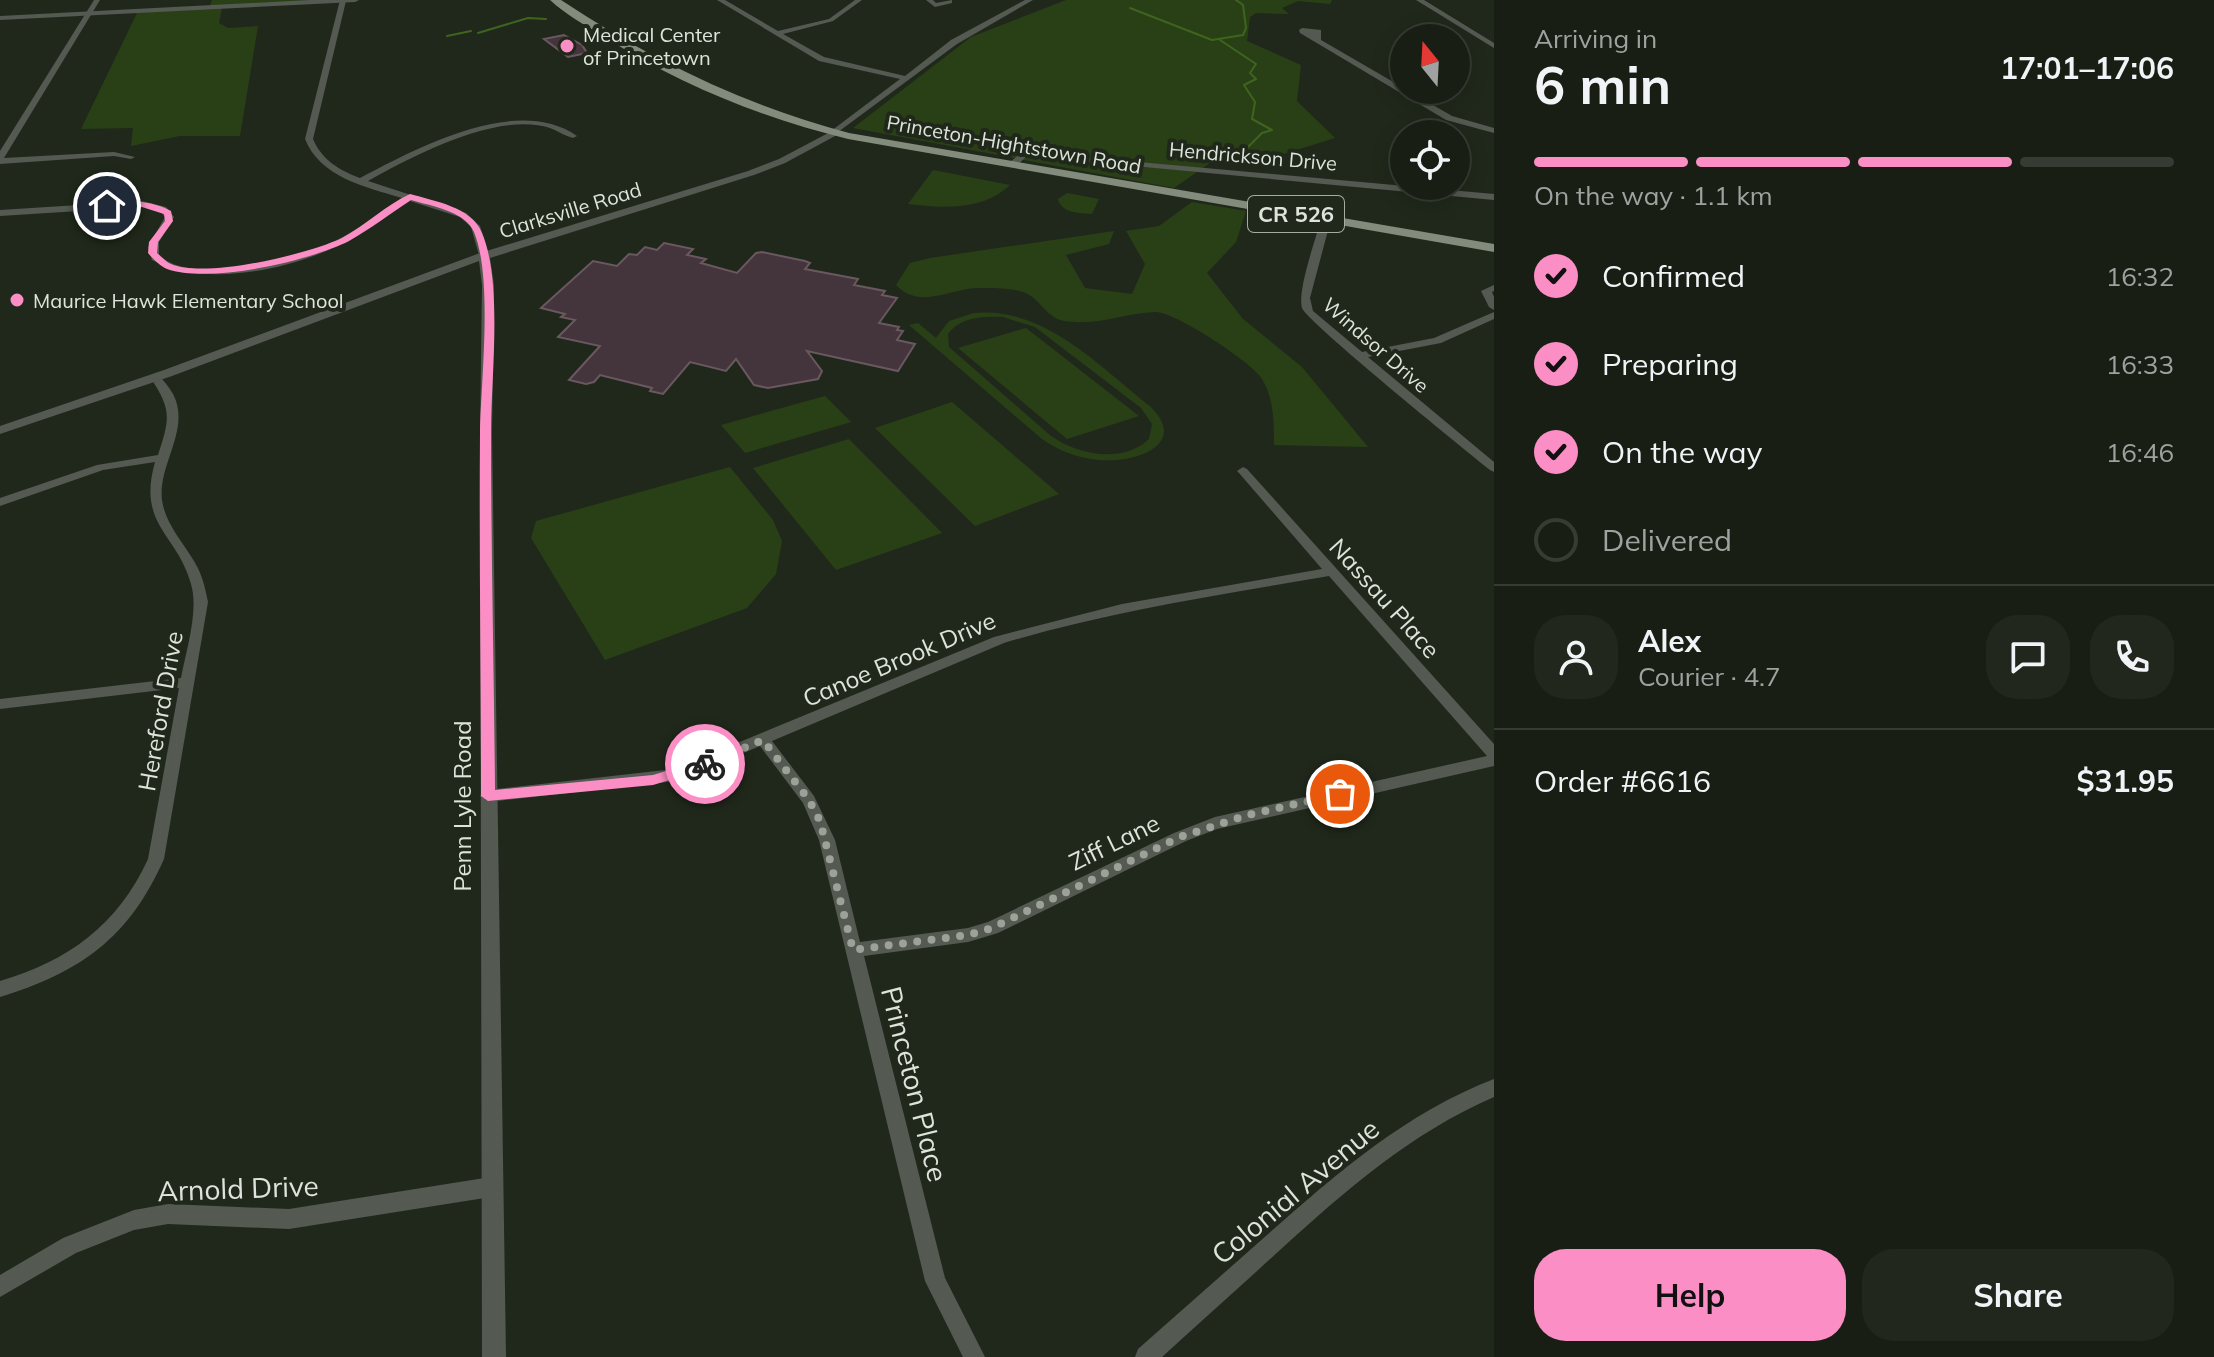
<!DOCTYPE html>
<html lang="en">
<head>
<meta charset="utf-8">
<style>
  body { margin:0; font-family:Mulish,sans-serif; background:#21271d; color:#f1f3f6; height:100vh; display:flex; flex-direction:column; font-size:30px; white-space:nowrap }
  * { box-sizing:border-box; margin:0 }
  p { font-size:26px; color:#9fa2a0 }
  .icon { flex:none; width:44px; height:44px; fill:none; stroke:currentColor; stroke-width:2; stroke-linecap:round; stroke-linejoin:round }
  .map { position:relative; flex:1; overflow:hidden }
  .drawer { display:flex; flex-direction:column; background:#181e14; width:720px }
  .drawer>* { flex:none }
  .needle { width:52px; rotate:342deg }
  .buttons { position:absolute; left:1390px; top:24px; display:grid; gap:16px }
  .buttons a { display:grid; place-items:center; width:80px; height:80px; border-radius:50%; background:#181e14; box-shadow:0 4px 20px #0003,0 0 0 2px #363c34; font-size:40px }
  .pin { position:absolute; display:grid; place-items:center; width:68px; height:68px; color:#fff; margin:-34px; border:4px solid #fff; border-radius:50%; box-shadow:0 2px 8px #0007 }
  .courier { position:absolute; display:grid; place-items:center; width:80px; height:80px; margin:-40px; border:6px solid #fb8fc5; border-radius:50%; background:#fff; color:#222; box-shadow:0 2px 10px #0007 }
  .summary em { font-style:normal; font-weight:700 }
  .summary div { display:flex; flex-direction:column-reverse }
  .summary { display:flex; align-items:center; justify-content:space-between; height:136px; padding:0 40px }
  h1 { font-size:52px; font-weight:700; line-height:60px }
  .bar { display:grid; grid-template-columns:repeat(4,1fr); gap:12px 8px; align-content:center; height:96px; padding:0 40px }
  .bar i { height:10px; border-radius:6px; background:#363c34 }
  .bar .current { background:#fb8fc5 }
  .bar p { grid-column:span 4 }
  .line { display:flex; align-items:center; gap:20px; padding:0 40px; border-top:2px solid #363c34 }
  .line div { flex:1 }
  .round { display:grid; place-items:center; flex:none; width:84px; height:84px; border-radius:32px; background:#21271d }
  ol { padding:0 40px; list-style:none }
  li { display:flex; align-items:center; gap:24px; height:88px }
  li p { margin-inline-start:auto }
  li .icon { padding:8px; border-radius:50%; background:#fb8fc5; color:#111; stroke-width:4 }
  li:last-child { color:#9fa2a0 }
  li i { width:44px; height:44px; border:4px solid #363c34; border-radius:50% }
  .cta { display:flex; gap:16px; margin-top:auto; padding:16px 40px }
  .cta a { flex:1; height:92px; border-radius:32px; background:#fb8fc5; color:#111; font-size:32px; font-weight:700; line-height:92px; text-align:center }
  .cta a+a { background:#21271d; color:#f1f3f6 }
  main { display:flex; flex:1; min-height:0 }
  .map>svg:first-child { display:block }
  .green { fill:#294017; fill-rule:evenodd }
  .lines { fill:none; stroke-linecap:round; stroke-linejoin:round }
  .stream { stroke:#3e641e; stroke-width:2 }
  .building { fill:#44343b; stroke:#6a5860; stroke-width:2 }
  .minor { fill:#545952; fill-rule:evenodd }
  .tertiary { fill:#545952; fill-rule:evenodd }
  .primary { fill:#838b7d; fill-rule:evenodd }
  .route { fill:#fb8fc5 }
  .done { stroke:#9ca298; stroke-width:8; stroke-dasharray:0 14.4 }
  .poi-dot { fill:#fb8fc5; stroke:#20281b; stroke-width:3 }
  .labels { text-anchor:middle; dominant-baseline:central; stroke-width:8; stroke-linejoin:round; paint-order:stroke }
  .far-poi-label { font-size:20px; fill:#dee4db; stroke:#20281b; text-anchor:start }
  .far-street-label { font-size:20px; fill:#dee4db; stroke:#20281b }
  .shield { fill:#20281b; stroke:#a5aca1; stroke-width:2 }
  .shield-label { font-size:22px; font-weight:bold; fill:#dee4db }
  .street-label { font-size:24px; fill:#dee4db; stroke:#20281b }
  .near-street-label { font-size:28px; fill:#dee4db; stroke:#20281b }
</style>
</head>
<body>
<main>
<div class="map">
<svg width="1494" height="1357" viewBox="0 0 1494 1357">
  <rect width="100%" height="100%" fill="#20281b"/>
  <!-- green -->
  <path class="green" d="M212,0H338L222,8L219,23L228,28L258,26L240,136H180L131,146L133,128L81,129L138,11L209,8Z
    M1066,0H1332L1330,4L1298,1L1282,8L1289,14L1256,13L1250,17L1247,41L1301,65L1297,101L1335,138L1245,166L1210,163L1174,188L853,128L971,37Z
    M933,170L1010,185C983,211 942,208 908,204Z
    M1067,193L1099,199L1092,214C1079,213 1061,213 1058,199Z
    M1192,202L1246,211L1236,242L1207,273L1243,319L1302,367L1368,447L1274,445C1274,422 1274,394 1259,375C1246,359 1174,311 1155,312C1123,313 1100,326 1064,321C1049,318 1042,304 1031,296C1019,287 991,288 977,288C948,289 920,310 896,285L910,263L930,258L1114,231L1109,244L1066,255L1085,288L1132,294L1145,264L1126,231L1159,226Z
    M974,313C1044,306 1100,367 1151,407C1190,447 1131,463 1099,460C1078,458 1059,451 1042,439L909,325L918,323L936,338L949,321ZM1003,317L1035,327L1141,408L1152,424L1149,439C1123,464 1078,455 1051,436L949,347L948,334C960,317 983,316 1003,317Z
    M1026,328L1139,416L1067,439L958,348Z
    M825,396L851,422L745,453L721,425Z
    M952,402L1059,494L975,526L875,428Z
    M849,439L942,533L836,570L753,468Z
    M730,467L773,520L782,541L776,574L747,608L605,660L531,538L536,521Z"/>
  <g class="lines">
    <!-- stream -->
    <path class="stream" d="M1130,8L1212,40L1243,35L1246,28L1243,5L1236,0
      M478,33L528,18L546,19
      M447,36L471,31
      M1220,40L1256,64L1250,73L1256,79L1244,85L1255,102L1252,119L1272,130L1262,133L1248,147V161"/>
  </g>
  <!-- building -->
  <path class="building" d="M564,35L582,45L587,53L568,57L544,39Z
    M664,243L693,249L687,255L706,259L701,263L737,273L756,253L762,252L805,261L810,263L805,269L858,279L854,285L885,291L882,295L897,298L879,323L899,327L897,330L903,331L897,340L915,344L898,371L807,351L822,371L818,379L768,388L754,385L736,359L726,371L690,362L663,394L650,391L652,388L600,375L594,382L586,384L569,380L600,346L558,337L575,320L561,317L565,314L541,308L593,261L617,266L629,254L637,255L645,247L657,250Z"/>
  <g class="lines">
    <!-- minor -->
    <path class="minor" d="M94,0H100L4,158L114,152L135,157L131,159L114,156L0,164V151Z
      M340,0L346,1L313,139C322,160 339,170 360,178C417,148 516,94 577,136L573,138C565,136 558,131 550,128C498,111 413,156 368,181L466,213L480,226L489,255L487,257L479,255L471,227L460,217L410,201C389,214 370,230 348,241C294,269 207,289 152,260L148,247L165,217L160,211L142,207L0,216V210L142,201L166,207L174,217L159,242V256C164,259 170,263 176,265C218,279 300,258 339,239C361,228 381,211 402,198C365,187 320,177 305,139Z
      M717,0H725L778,31L829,19L855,0H862L833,21L783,34L824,57L905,76L951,40L1025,0H1033L957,44L834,135H831V131L900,79L819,61Z
      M926,0H933L936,3L952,0V3L935,7Z
      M1416,0H1424L1494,43V48Z
      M1302,28L1321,30V40L1452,116L1494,128V133L1446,120L1300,33L1299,30Z
      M1021,153H1038L1494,194V200L1038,157H1026L1016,166H1010V162Z
      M1326,216L1331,219L1310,298L1313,311L1362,352L1434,338L1494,312V319L1441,343L1368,357L1494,462V472L1490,470C1465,450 1306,321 1302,308C1297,290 1316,239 1321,219Z
      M1494,285V291L1492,292L1494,297V310L1489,307L1481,291Z
      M155,374L159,375C165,383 173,391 176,401C187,434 158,466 162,500C165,523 182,541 194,561C202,574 205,587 208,602L164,859C129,938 81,972 0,997V981C68,961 118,925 148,859L179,688L0,709V699L181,678C186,651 199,611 191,584C177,533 137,526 155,462L103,470L0,506V498L97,465L158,455C170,418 172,410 150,377Z
      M1243,467L1247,469L1494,744V766L1217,829L1186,841L998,933L968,942L864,956L945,1278L985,1357H963L925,1281L819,840L803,803L760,746L676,781L488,802L483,800L480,796L483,792L488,790L674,769L994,637L1122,604L1322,569L1239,473L1237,471ZM1329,576L1487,756L1215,817L1174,833L988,922L968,928L860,942L835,840L814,796L772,741L1004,643C1110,611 1219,595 1329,576Z
      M1494,1079V1097C1411,1133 1346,1190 1280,1250C1241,1286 1201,1321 1162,1357H1135L1138,1349C1181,1311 1224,1273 1267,1235C1337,1173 1406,1113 1494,1079Z
      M491,1177L498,1180L501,1187L498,1194L491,1197L289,1229L168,1224L134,1230L76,1253L0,1297V1275L63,1238L134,1210L168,1204L289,1209Z"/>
    <!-- tertiary -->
    <path class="tertiary" d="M310,0H359L355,2L0,20V16Z
      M834,130L839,133L837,135L785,163L754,175L490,258L494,285L492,434L506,1357H482L480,434L482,285L479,261L172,376L0,434V426L164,370L480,253L748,171L779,159Z"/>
    <!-- primary -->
    <path class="primary" d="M550,0H561C651,60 744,105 849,133L1494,244V252L848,139C762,118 681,85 606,38C587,26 566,15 550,0Z"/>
  </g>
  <!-- route -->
  <path class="route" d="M410,194C434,201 472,207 482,233C503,283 491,377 491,432C491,551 494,671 495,790L653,775L705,759L710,761V768L653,785L488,801L481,796C481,675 479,553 480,432C481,380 493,278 474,232C465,211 431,206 411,200C391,213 370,229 349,241C309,261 210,284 167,269C160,266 153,259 148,253L149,242L165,221L164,214L142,207L107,209L103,206C122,198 152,200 171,211L173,221L158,242L157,253C161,256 166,262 171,264C205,279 309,254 342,238C366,225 386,205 410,194Z"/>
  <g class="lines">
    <!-- done -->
    <path class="done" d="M705,764L763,740L809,800L820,821L853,950L968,935L992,928L1180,837L1248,815L1340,794"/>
  </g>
  <!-- markers -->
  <g class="poi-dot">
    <circle cx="567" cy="46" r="8"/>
    <circle cx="17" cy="300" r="8"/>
  </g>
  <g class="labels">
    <!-- far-poi labels -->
    <g class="far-poi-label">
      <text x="583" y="34">Medical Center<tspan x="583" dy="23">of Princetown</tspan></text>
      <text x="33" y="300">Maurice Hawk Elementary School</text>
    </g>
    <!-- far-street labels -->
    <g class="far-street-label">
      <text transform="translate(1014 144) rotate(10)">Princeton-Hightstown Road</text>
      <text transform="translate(1253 156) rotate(5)">Hendrickson Drive</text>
      <text transform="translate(570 210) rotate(-17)">Clarksville Road</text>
      <text transform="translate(1376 345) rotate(41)">Windsor Drive</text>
    </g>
    <!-- shield labels -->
    <rect class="shield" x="1248" y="196" width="96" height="36" rx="6"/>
    <g class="shield-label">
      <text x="1296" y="214">CR 526</text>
    </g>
    <!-- street labels -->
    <g class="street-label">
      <text transform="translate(1385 598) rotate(48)">Nassau Place</text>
      <text transform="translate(899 659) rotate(-23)">Canoe Brook Drive</text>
      <text transform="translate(160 711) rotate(-80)">Hereford Drive</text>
      <text transform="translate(462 806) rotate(-90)">Penn Lyle Road</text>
      <text transform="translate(1114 842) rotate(-26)">Ziff Lane</text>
    </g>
    <!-- near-street labels -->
    <g class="near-street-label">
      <text transform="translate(915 1084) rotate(76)">Princeton Place</text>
      <text transform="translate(238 1188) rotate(-2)">Arnold Drive</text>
      <text transform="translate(1295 1191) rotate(-40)">Colonial Avenue</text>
    </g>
  </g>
</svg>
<div class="buttons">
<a><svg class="needle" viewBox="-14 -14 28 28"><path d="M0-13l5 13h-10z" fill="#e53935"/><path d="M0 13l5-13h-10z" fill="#9fa2a0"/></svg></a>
<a><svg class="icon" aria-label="locate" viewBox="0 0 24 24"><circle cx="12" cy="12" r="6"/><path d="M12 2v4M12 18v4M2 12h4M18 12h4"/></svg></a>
</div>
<div class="pin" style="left:1340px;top:794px;background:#ea580c"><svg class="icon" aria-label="bag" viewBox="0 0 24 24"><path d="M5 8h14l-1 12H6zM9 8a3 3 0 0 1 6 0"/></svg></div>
<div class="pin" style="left:107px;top:206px;background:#1f2937"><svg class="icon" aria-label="home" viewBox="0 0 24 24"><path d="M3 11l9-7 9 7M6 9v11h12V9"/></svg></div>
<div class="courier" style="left:705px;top:764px"><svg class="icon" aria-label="bike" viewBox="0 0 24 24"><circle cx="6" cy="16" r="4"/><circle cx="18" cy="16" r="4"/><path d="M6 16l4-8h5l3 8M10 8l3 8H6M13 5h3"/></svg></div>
</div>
<section class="drawer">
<div class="summary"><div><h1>6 min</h1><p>Arriving in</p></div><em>17:01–17:06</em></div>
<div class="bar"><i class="current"></i><i class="current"></i><i class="current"></i><i></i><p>On the way · 1.1 km</p></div>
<ol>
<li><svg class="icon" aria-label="check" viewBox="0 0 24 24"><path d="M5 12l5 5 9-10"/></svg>Confirmed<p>16:32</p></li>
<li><svg class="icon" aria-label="check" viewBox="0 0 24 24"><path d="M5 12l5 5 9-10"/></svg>Preparing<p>16:33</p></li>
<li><svg class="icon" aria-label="check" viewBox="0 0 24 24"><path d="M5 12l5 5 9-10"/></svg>On the way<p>16:46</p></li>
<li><i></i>Delivered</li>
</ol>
<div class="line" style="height:144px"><a class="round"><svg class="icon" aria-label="person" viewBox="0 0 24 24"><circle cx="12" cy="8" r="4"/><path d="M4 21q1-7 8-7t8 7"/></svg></a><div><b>Alex</b><p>Courier · 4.7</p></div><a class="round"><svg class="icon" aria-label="chat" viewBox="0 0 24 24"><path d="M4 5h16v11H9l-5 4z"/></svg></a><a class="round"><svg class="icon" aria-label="phone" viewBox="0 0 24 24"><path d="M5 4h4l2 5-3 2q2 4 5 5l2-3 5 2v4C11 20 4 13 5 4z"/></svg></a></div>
<div class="line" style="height:104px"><div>Order #6616</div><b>$31.95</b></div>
<div class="cta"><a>Help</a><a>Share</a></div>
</section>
</main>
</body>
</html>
